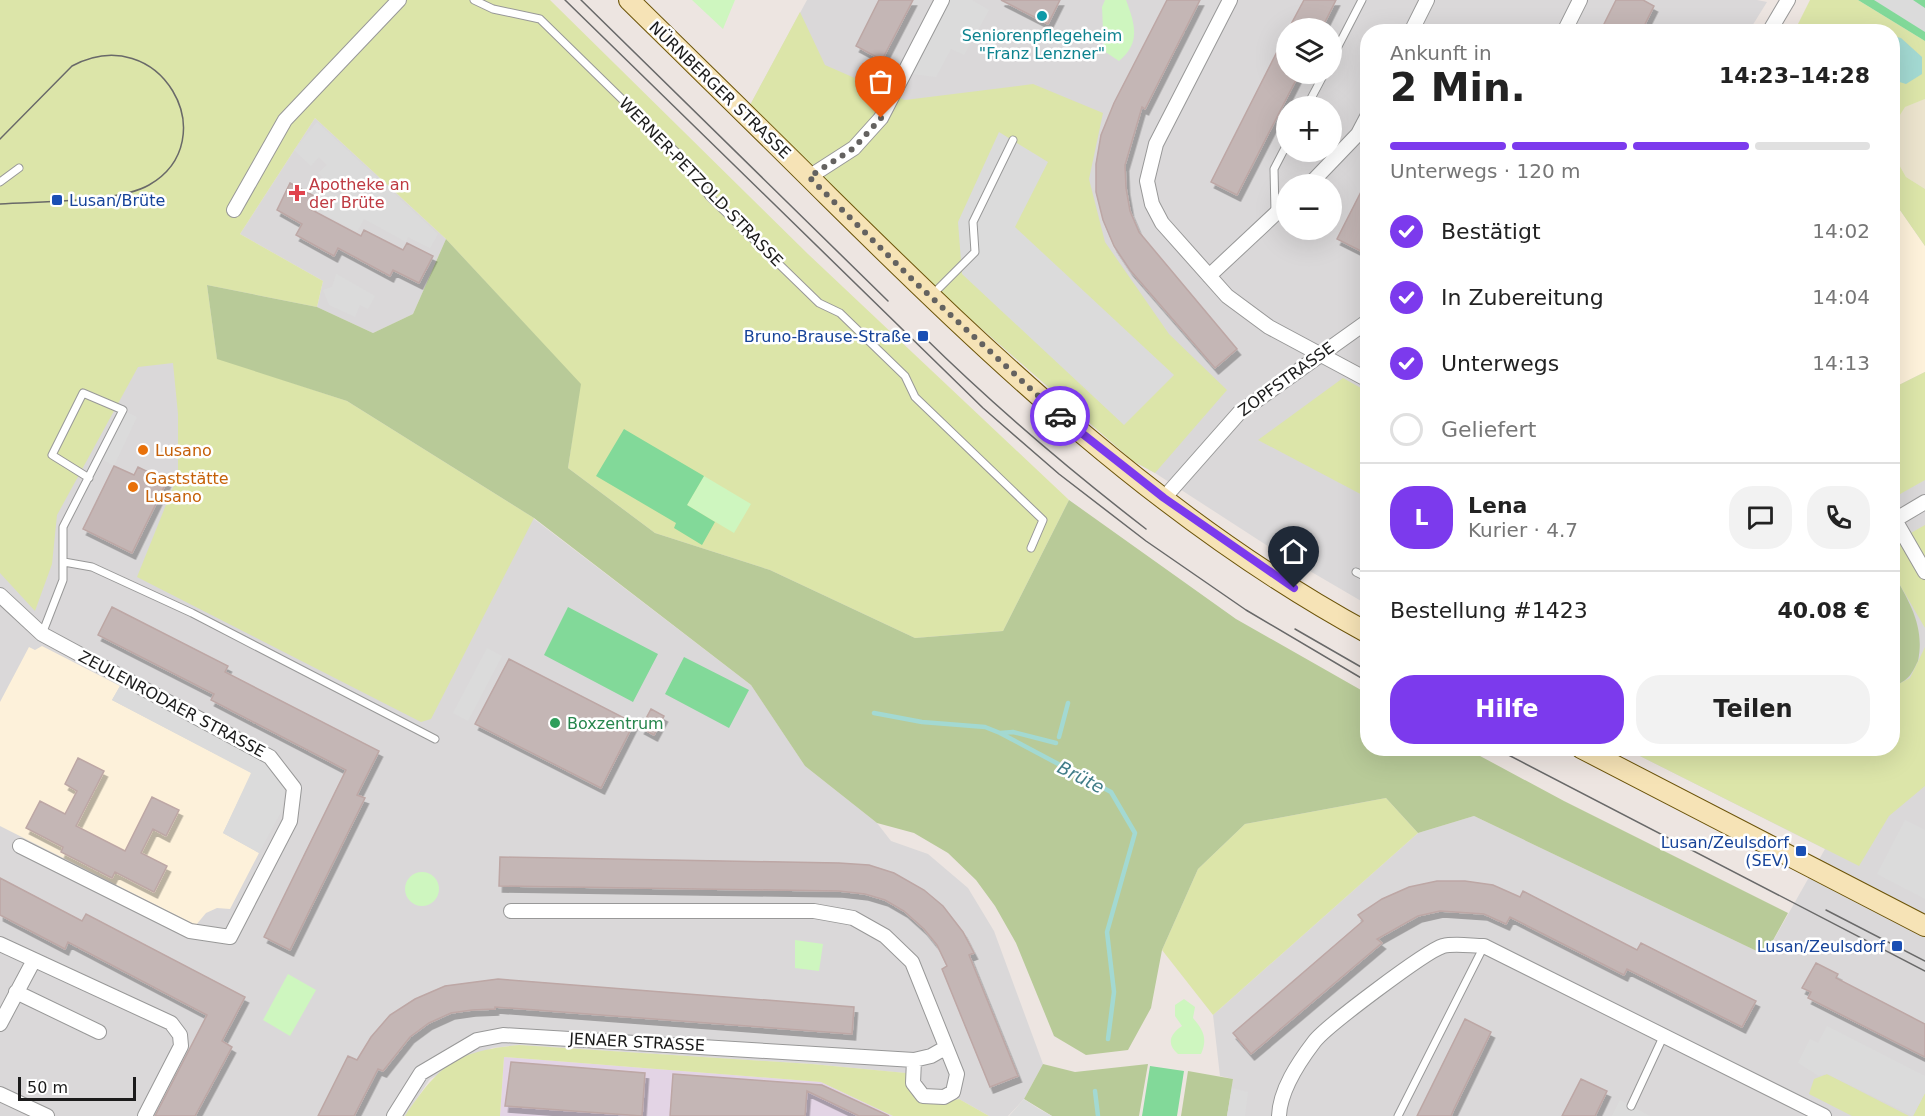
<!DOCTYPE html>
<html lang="de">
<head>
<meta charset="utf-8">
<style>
  body { margin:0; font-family:"DejaVu Sans",sans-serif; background:#f2f2f2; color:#222; height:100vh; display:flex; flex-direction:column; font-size:22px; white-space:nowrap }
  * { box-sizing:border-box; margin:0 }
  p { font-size:20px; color:#767676 }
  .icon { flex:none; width:33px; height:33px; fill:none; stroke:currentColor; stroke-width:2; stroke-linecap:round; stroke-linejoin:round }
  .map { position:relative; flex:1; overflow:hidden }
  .side { position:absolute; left:1360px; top:24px; width:540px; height:732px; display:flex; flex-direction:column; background:#fff; border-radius:24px; box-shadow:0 6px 24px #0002 }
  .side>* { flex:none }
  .tools { position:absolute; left:1276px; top:18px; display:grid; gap:12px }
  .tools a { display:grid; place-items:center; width:66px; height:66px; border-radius:50%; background:#fff; box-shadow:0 6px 24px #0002; font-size:30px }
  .scale { position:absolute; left:18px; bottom:15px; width:118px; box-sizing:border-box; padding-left:6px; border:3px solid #1b1b1b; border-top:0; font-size:16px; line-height:21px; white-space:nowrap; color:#1b1b1b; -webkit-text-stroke:4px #fff; paint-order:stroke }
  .pin { position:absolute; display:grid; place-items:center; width:51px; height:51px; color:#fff; margin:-62px -26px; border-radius:50% 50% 50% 0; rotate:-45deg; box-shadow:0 0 6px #0007 }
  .pin .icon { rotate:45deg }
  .courier { position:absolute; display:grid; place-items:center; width:60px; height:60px; margin:-30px; border:4px solid #7c3aed; border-radius:50%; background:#fff; color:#222; box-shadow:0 2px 8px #0007 }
  .head em { font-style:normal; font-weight:800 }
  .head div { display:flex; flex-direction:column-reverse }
  .head { display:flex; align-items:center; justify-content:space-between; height:102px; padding:0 30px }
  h1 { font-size:39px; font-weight:800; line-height:45px }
  .bar { display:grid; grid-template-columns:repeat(4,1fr); gap:9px 6px; align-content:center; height:72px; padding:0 30px }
  .bar i { height:8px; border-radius:4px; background:#e0e0e0 }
  .bar .on { background:#7c3aed }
  .bar p { grid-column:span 4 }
  .line { display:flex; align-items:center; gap:15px; padding:0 30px; border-top:2px solid #e0e0e0 }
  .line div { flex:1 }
  .round { display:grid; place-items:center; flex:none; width:63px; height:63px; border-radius:24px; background:#f2f2f2 }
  ol { padding:0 30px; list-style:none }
  li { display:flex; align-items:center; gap:18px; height:66px }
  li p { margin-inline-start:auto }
  li .icon { padding:6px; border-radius:50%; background:#7c3aed; color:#fff; stroke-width:4 }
  li:last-child { color:#767676 }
  li i { width:33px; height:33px; border:3px solid #e0e0e0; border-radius:50% }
  .action { display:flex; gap:12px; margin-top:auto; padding:12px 30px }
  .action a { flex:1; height:69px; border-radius:24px; background:#7c3aed; color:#fff; font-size:24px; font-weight:800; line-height:69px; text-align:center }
  .action a+a { background:#f2f2f2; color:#222 }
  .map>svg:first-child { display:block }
  .residential { fill:#dad8d9; fill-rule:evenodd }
  .industrial { fill:#e3d4e5 }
  .education { fill:#fdf1da }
  .farmland { fill:#ebe3cd }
  .grass { fill:#dce5a9 }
  .forest { fill:#b8ca98 }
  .park { fill:#cef6bf }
  .pitch { fill:#82d999 }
  .parking { fill:#dbdbdb }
  .water { fill:#a3d9d2 }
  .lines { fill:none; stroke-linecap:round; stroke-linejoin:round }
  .stream { stroke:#a3d9d2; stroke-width:4.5 }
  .building { fill:#c4b6b5; stroke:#bda7a5; stroke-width:1.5; filter:url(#shadow) }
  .lane-casing { stroke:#989898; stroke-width:9 }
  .street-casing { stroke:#989898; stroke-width:16 }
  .secondary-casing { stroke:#6c5409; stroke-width:22 }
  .lane { stroke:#fff; stroke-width:7 }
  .street { stroke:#fff; stroke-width:14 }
  .secondary { stroke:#f6e3b6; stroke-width:20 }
  .tram { stroke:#696969; stroke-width:1.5 }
  .done { stroke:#646260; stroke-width:6; stroke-dasharray:0 10.8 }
  .route { stroke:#7c3aed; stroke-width:8 }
  .culture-dot { fill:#0f9aa8; stroke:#fff; stroke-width:2 }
  .health-dot { fill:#e0444e; stroke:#fff; stroke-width:2 }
  .transit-dot { fill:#1a4fb4; stroke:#fff; stroke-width:2 }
  .food-dot { fill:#e8710a; stroke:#fff; stroke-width:2 }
  .leisure-dot { fill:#2e9e5b; stroke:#fff; stroke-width:2 }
  .labels { text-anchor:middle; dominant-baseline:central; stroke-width:5; stroke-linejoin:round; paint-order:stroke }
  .culture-label { font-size:16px; fill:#0d838f; stroke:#fff }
  .street-label { font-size:16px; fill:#1b1b1b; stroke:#fff }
  .health-label { font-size:16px; fill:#be3a42; stroke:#fff; text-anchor:start }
  .transit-label { font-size:16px; fill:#164399; stroke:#fff; text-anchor:end }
  .food-label { font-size:16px; fill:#c56008; stroke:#fff; text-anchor:start }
  .leisure-label { font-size:16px; fill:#27864d; stroke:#fff; text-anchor:start }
  .water-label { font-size:18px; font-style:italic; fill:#417d88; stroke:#fff }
</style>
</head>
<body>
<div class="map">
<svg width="1925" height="1116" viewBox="0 0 1925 1116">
  <defs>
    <filter id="shadow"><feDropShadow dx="3.5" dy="6" stdDeviation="0" flood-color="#0004"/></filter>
  </defs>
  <rect width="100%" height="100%" fill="#ede5e1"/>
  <!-- residential -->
  <path class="residential" d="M807,0H1757L1767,2L1749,31L1368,32V605L1274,550L1155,473L1133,461L958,308L749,107ZM1287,28H1332V74H1287ZM1287,106H1332V152H1287ZM1287,184H1332V230H1287Z
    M315,118L446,239L413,314L373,333L317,307L323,281L240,234Z
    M1893,170L1925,189V1116H1227L1233,1079L1220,1076L1213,1015L1418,833L1474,816L1765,955L1825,849L1626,749L1893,748Z
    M0,350L217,359L525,512L751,685L805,766L877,823L891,841L928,854L968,888L994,931L1043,1064L1024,1099L1008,1116H989L959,1099L935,1106L921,1101L908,1088L905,1073L812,1064L519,1045L492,1048L430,1079L405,1116H0Z"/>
  <!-- industrial -->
  <path class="industrial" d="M504,1057L821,1082L893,1116H500Z"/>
  <!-- education -->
  <path class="education" d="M1893,200L1925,246V372L1893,388Z
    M42,646L120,686L112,700L252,773L223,833L259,853L230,909L217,908L206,913L196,925L0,826V702L29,647L35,650Z"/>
  <!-- farmland -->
  <path class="farmland" d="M1925,99V189L1906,177L1893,154V126L1904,107Z"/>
  <!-- grass -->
  <path class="grass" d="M0,0H550L808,254L1069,500L1003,631L915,638L770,570L655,533L568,468L580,384L446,239L315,118L240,234L323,281L317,307L207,285L217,358L347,401L534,518L431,719L421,722L137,577L178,475V414L173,363L138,367L57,515L52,564L35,611L0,573Z
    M1810,0H1858L1925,41V99L1905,107L1893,126V32H1794Z
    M800,12L825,65L905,100L1033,84L1103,113L1089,179L1105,242L1169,334L1227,390L1155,473L1133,461L958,308L749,107Z
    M1893,154L1906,177L1925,189V246L1893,200Z
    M1925,372V480L1893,498V388Z
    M1343,378L1368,392V498L1258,440Z
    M1925,525V628L1893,573V543Z
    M1925,647V786L1889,816L1859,866L1626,749L1893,748V687L1910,678Z
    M1386,798L1418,833L1213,1015L1162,950L1198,869L1245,824Z
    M519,1045L812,1064L906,1073C911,1108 930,1107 959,1099L989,1116H893L821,1082L504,1057L500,1116H405C439,1065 456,1051 519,1045Z
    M1827,1074L1909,1116H1852L1809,1094L1814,1079Z
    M1925,1093V1116H1913Z"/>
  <!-- forest -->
  <path class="forest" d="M446,239L581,384L568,468L655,533L770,570L915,638L1003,631L1069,500L1236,619L1368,694V748L1467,749L1564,801L1788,913L1765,955L1474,816L1418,833L1386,798L1245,824L1198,869L1162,950L1151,1008L1128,1050L1086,1055L1054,1036L1016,943L995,906L976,880L948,853L914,833L877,823L805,766L751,685L534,518L347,401L217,359L207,285L317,307L373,333L413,314Z
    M1893,573C1910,603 1925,627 1918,661C1910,677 1909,679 1893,687Z
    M1043,1064L1075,1072L1148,1064L1139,1116H1052L1024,1099Z
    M1188,1071L1233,1079L1227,1116H1181Z"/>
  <!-- park -->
  <path class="park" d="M692,0H735L723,29Z
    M1105,0H1126C1135,24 1141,43 1119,61L1104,51L1102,7Z
    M704,476L751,504L734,533L687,505Z
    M405 889a17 17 0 1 1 34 0a17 17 0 1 1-34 0Z
    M795,940L823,944L819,971L795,968Z
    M288,974L316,990L290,1036L263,1020Z
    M1184,999L1195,1007L1193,1018C1203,1030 1208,1038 1201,1054H1178C1166,1044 1170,1034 1182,1026L1175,1016V1005Z"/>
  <!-- pitch -->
  <path class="pitch" d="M1858,0H1925V41Z
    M624,429L704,476L687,505L715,522L702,545L674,528L676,523L596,476Z
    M568,607L658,654L633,702L544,655Z
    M684,657L749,690L729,728L665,694Z
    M1150,1066L1184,1071L1177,1116H1142Z"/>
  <!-- parking -->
  <path class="parking" d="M942,0H972L989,10L964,55L951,49L936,77L903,73Z
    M1874,0H1913L1925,8V32Z
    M317,122L438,234L430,248L408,237L406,242L364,219L357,232L312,208L322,189L341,198L348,192L344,181L336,190L318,173L327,165L319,157L311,166L294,150Z
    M999,132L1048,162L1015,227L1174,375L1124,425L962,274L958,222Z
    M333,272L375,296L368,309L360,305L355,317L329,305L323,290L332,287L336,274Z
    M123,410L137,417L114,466L100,458Z
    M487,648L502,656L468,721L453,713Z
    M120,686L260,756L275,769L285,791L282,810L259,853L223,833L251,773L112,700Z
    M1905,820L1925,830V899L1877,874Z
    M1827,1026L1925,1076V1093L1913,1116L1827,1074L1819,1076L1798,1063L1810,1039L1818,1043Z
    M1232,1088L1248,1092L1245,1116H1227Z
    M1024,1099L1039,1109L1052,1116H1009Z
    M1620,1100L1650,1116H1612Z"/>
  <!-- water -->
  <path class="water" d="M1893,36L1901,38L1922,57V74L1906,84L1893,80Z"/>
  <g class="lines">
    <!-- stream -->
    <path class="stream" d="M874,713L922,722L985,727L1000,733L1111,792L1135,833L1107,932L1114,992L1108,1039
      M1000,733L1013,732L1056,743
      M1059,737L1068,703
      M1095,1091L1098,1116"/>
  </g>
  <!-- building -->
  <path class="building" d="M879,0H913L882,60L856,46Z
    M1001,0H1060L1048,24Z
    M1167,0H1200L1145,109L1142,107L1125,165L1126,188L1130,211L1139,232L1237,349L1215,368L1130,270L1114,246L1103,220L1096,192V164L1101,135L1114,103Z
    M1304,0H1336L1322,28H1289Z
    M1616,0H1643L1654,6L1641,32H1600Z
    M1287,32V74H1299L1237,195L1211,182Z
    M1368,178V243L1363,252L1337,239Z
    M290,183L316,197L310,209L361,236L364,230L403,250L407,243L433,256L419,283L393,270L390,276L338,248L334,256L296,235L302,224L277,210Z
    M114,466L134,475L138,467L167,481L132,553L83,529Z
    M112,607L228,666L225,672L379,751L357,795L365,798L290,950L264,937L346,770L211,700L214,694L98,635Z
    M509,659L634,723L601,788L475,724Z
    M651,709L664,716L654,735L641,728Z
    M78,758L104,771L76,826L125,851L152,797L179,810L166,836L153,829L141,853L167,866L154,892L115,872L112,878L61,852L63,847L26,828L40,801L65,814L77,791L65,784Z
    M500,857L839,863L869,865L894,873L924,890L943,906L963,932L974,953L969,955L1018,1076L990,1087L942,969L947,966L937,945L924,929L904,911L885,900L865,894L839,891L499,886Z
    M0,878L82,921L86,914L245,997L222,1041L232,1047L195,1116H155L207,1015L68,942L65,949L0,915Z
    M1437,881H1465L1493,885L1520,897L1523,891L1637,950L1641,943L1756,1001L1742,1027L1627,969L1624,975L1510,917L1506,924L1484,914L1440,911L1418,916L1377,939L1382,943L1251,1054L1233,1033L1363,921L1358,915L1382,899L1409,887Z
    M1816,963L1838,974L1836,978L1925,1024V1057L1808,998L1811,992L1802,988Z
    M498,979L854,1007L852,1034L495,1007V1009L472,1010L451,1013L429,1023L410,1037L383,1071L378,1069L354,1116H318L348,1056L357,1060L371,1037L390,1015L415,999L445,986Z
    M1465,1019L1491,1032L1454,1109L1451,1116H1417Z
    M511,1062L645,1073L642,1116L505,1106Z
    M673,1074L822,1085L889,1116H859L807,1091L805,1116H670Z
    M1581,1079L1607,1091L1595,1116H1562Z"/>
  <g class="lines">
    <defs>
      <path id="lane" d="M474,0L493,9L540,19L677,153L709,196L819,303L840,313L905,376L915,397L1043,520L1031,548
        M1332,58L1362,0
        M1307,106L1324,74
        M0,182L19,168
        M1275,212L1274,169L1287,144
        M933,294L975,252L973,222L1013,140
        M64,562L92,567L192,613L435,739
        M1356,572L1368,578
        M42,634L63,580V527L123,410L83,393L52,455L89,478
        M1631,1106L1664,1035
        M1398,1116L1484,946"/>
      <path id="street" d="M1230,0L1156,144L1147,181L1152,204L1162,223L1227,296L1269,327L1368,380
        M1411,32L1427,0
        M1564,32L1580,0
        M1769,32L1788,0
        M809,177L854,148L881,118L942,0
        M1310,184L1358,134L1368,115
        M234,210L285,120L399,0
        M1209,276L1287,203
        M1164,498L1239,413L1368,321
        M1895,520L1925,572
        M1893,521L1925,502
        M0,595L42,634L270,757L294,788L290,821L230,937L190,931L20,846
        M511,911H814L853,918L885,936L912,962L957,1074L953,1092L944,1097L923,1096L913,1083L914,1060
        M0,944L171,1023L180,1035L181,1046L145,1116
        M16,992L99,1032
        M0,1024L34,960
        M0,1094L47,1116
        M394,1116L421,1073L477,1040L503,1035L914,1060L931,1056L945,1048
        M1279,1116C1280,1090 1298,1063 1314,1042C1325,1027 1426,951 1443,946C1455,943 1472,946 1484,946L1824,1116"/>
      <path id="secondary" d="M629,0C695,65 762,130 828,196C993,359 1163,522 1368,633
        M1581,748L1925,926"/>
    </defs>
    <!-- lane casing -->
    <use href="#lane" class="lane-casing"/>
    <!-- street casing -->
    <use href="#street" class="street-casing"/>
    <!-- secondary casing -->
    <use href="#secondary" class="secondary-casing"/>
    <!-- lane -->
    <use href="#lane" class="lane"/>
    <!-- street -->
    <use href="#street" class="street"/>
    <!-- secondary -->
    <use href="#secondary" class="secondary"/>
    <!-- tram -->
    <path class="tram" d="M565,0L983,408L1059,474L1146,541L1246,610L1368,682
      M581,0L888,301
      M0,139L72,66C160,19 227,140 149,185C118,203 38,201 0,204
      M922,335C993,405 1067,468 1146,529
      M1295,629L1368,671
      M1495,748L1925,971
      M1826,910L1925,961"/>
  </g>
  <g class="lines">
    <!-- done -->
    <path class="done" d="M881,118L854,148L809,177L917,284L1060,416"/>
    <!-- route -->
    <path class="route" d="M1060,416L1164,498L1294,588"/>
  </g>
  <!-- markers -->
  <circle class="culture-dot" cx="1042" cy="16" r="6"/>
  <path class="health-dot" d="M294 184h6v6h6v6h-6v6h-6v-6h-6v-6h6z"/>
  <g class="transit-dot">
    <rect x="51" y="194" width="12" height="12" rx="3"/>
    <rect x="917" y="330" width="12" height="12" rx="3"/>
    <rect x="1795" y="845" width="12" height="12" rx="3"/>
    <rect x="1891" y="940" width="12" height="12" rx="3"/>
  </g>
  <g class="food-dot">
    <circle cx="143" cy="450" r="6"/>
    <circle cx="133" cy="487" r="6"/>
  </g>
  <circle class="leisure-dot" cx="555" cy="723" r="6"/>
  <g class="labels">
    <!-- culture labels -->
    <g class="culture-label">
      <text x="1042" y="35">Seniorenpflegeheim<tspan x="1042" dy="18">"Franz Lenzner"</tspan></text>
    </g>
    <!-- street labels -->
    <g class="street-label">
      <text transform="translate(720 90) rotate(44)">NÜRNBERGER STRASSE</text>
      <text transform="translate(701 182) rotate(46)">WERNER-PETZOLD-STRASSE</text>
      <text transform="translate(1286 379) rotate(-36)">ZOPFSTRASSE</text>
      <text transform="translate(172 704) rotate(28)">ZEULENRODAER STRASSE</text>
      <text transform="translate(637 1042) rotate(3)">JENAER STRASSE</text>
    </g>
    <!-- health labels -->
    <g class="health-label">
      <text x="309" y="184">Apotheke an<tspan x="309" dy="18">der Brüte</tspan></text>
    </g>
    <!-- transit labels -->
    <g class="transit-label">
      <text x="69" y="200" text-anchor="start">Lusan/Brüte</text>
      <text x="911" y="336">Bruno-Brause-Straße</text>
      <text x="1789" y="842">Lusan/Zeulsdorf<tspan x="1789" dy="18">(SEV)</tspan></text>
      <text x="1885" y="946">Lusan/Zeulsdorf</text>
    </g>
    <!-- food labels -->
    <g class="food-label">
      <text x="155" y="450">Lusano</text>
      <text x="145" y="478">Gaststätte<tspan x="145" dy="18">Lusano</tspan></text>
    </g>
    <!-- leisure labels -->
    <g class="leisure-label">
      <text x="567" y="723">Boxzentrum</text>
    </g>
    <!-- water labels -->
    <g class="water-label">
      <text transform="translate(1081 777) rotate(27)">Brüte</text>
    </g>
  </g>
</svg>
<div class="tools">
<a><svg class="icon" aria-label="layers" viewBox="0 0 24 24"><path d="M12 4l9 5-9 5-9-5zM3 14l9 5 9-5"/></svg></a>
<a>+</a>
<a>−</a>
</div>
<div class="scale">50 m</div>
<div class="pin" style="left:881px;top:118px;background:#ea580c"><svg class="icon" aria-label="bag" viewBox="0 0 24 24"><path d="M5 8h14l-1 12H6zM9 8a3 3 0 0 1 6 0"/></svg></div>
<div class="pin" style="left:1294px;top:588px;background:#1f2937"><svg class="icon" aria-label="home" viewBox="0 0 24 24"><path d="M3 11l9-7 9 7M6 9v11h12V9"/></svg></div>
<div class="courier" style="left:1060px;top:416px"><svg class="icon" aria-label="car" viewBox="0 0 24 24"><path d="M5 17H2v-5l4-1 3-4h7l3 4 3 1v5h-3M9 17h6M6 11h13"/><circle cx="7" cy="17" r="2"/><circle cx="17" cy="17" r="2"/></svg></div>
<section class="side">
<div class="head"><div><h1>2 Min.</h1><p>Ankunft in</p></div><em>14:23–14:28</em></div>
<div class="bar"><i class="on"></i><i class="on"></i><i class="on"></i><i></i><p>Unterwegs · 120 m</p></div>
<ol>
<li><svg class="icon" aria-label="check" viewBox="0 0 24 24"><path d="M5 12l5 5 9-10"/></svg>Bestätigt<p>14:02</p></li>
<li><svg class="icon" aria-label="check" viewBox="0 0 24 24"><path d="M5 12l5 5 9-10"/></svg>In Zubereitung<p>14:04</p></li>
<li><svg class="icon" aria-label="check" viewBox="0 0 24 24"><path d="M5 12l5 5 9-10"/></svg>Unterwegs<p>14:13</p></li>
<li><i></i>Geliefert</li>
</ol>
<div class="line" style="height:108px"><b class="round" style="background:#7c3aed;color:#fff">L</b><div><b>Lena</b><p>Kurier · 4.7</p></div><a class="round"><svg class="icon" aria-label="chat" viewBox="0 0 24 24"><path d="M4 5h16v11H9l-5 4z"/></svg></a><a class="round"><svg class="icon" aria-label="phone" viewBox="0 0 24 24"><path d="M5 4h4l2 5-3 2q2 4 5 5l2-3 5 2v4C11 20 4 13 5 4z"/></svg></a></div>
<div class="line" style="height:78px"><div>Bestellung #1423</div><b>40.08 €</b></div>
<div class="action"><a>Hilfe</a><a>Teilen</a></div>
</section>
</div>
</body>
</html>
